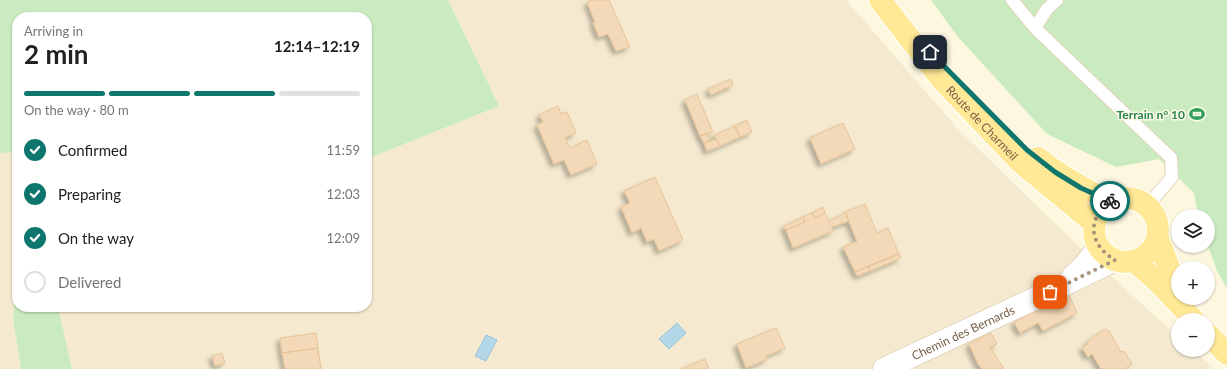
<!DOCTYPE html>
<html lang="en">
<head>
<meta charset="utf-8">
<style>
  body { margin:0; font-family:Lato,sans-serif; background:#f6f6f6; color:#202124; height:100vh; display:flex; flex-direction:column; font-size:15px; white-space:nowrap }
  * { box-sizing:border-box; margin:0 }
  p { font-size:13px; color:#757577 }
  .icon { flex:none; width:22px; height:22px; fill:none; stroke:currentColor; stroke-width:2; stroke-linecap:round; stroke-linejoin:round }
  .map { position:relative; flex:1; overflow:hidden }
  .side { position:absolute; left:12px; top:12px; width:360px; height:300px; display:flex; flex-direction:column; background:#fff; border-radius:16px; box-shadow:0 1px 3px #0004 }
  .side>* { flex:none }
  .tools { position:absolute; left:1171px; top:209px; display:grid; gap:8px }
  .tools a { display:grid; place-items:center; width:44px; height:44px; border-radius:50%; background:#fff; box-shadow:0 1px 3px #0004; font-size:20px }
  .pin { position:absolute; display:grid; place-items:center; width:34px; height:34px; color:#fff; margin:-17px; border-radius:8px; box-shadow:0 2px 6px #0006 }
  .courier { position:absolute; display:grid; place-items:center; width:40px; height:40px; margin:-20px; border:3px solid #0f766e; border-radius:50%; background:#fff; color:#222; box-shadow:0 1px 5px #0007 }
  .headline em { font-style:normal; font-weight:700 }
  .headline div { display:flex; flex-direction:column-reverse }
  .headline { display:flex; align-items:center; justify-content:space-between; height:68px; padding:0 12px }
  h1 { font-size:26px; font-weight:700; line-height:30px }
  .bar { display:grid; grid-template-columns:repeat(4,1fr); gap:6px 4px; align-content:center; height:48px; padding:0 12px }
  .bar i { height:5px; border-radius:3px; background:#e0e0e0 }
  .bar .current { background:#0f766e }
  .bar p { grid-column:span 4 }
  ol { padding:0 12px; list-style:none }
  li { display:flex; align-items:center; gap:12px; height:44px }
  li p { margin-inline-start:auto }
  li .icon { padding:4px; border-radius:50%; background:#0f766e; color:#fff; stroke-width:4 }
  li:last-child { color:#757577 }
  li i { width:22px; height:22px; border:2px solid #e0e0e0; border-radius:50% }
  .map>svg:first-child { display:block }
  .residential { fill:#f5eacf }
  .green { fill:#c9ebbf }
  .water { fill:#b4d7e7; stroke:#9ac5d9 }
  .building { fill:#f3d9b7; stroke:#e7c397; filter:url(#shadow) }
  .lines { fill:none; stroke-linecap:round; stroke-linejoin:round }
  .service-casing { stroke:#e1d4bc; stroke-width:14 }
  .minor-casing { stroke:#e1d4bc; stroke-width:24 }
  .primary-casing { stroke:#fff; stroke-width:24 }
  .service { stroke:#fff; stroke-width:12 }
  .minor { stroke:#fff; stroke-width:22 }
  .primary { stroke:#ffe996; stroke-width:22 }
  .done { stroke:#a5947d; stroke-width:4; stroke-dasharray:0 7.2 }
  .route { stroke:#0f766e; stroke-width:5 }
  .labels { text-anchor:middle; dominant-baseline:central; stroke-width:3; stroke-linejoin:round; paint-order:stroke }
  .leisure-label { font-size:12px; font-weight:bold; fill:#27864d; stroke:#fffae7; text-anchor:end }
  .street-label { font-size:12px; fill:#755f47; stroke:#fffae7 }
</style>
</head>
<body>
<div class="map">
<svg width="1227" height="369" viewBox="0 0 1227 369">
  <defs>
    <filter id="shadow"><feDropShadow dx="-3.5" dy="3.5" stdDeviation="2" flood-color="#0004"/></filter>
  </defs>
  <rect width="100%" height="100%" fill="#fdf7e0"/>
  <!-- residential -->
  <path class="residential" d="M448,0H846L958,129L1075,243L1178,337V350H1193L1214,369H72L58,307H367V159L499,106Z
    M17,152V266L13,318L21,369H0V153Z"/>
  <!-- green -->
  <path class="green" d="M0,0H448L499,106L367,159V17H17V152L0,153Z
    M931,0H1227V289L1217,271L1208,246V216H1198L1194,193L1159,159L1116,167L1047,134L958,37Z
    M17,266V307H58L72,369H21L13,318Z"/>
  <!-- water -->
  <path class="water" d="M677,323L686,333L669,349L659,339Z
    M486,335L497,340L486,361L475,356Z"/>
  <!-- building -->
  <path class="building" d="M593,0H609L630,47L616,51L608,34L599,37L593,23L595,22L587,2Z
    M731,79L733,85L711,95L708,89Z
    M697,94L713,132L700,136L685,100Z
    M558,106L561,114L567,112L576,133L565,138L570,148L587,140L597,164L571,175L564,160L554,164L537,125L543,122L539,115Z
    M747,120L752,132L740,137L735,126Z
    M843,123L855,149L821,164L810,138Z
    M735,126L740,137L720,146L714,135Z
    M707,134L710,141L704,143L700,136Z
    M716,139L720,146L707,151L704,143Z
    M655,177L683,240L659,251L654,239L647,242L641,228L632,233L621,207L630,203L624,191Z
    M865,204L877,233L888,228L899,254L855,272L843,247L857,241L845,212Z
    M823,207L825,213L815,218L812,213Z
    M812,213L815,218L825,213L829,221L845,213L849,221L832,227L833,231L793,248L786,230L805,222L803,217Z
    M803,217L805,222L786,230L784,226Z
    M899,254L901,258L870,271L868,266Z
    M868,266L870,271L857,276L855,272Z
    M1069,295L1077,313L1043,331L1038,323L1020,333L1014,322Z
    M776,328L785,348L766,356L767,359L746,368L737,344Z
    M1105,329L1109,331L1121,352L1124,351L1132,364L1125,369H1101L1092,354L1088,357L1082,348L1088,344L1087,342Z
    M316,333L318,348L282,353L280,338Z
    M991,333L997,344L990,347L1004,369H982L978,364L969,344Z
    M318,348L321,369H285L282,353Z
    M222,353L225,363L215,366L212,356Z
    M705,359L709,369H681Z"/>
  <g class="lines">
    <defs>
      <path id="service" d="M1012,0L1035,28L1171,158L1172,177L1148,205
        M1035,28L1047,9L1057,0"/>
      <g id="minor">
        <path d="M1073,276L1083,267L1099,247"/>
        <path id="s1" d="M884,369L1064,285L1115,260"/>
      </g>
      <g id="primary">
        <path id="s2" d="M880,0L942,80L1020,162L1094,223"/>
        <path d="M1038,158C1060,176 1084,189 1110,202"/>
        <circle cx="1126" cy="230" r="32"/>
        <path d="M1158,239L1171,273L1178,285"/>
        <path d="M1134,261L1159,283L1194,320"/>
        <path d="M1208,334L1227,354"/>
      </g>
    </defs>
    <!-- service casing -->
    <use href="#service" class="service-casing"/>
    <!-- minor casing -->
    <use href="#minor" class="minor-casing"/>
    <!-- primary casing -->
    <use href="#primary" class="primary-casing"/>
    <!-- service -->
    <use href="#service" class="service"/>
    <!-- minor -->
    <use href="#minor" class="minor"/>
    <!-- primary -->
    <use href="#primary" class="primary"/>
  </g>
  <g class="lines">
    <!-- done -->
    <path class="done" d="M1050,292L1115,260C1096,249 1086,229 1101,210C1104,207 1108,204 1110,201"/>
    <!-- route -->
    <path class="route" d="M930,52L1027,150L1055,172L1081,188L1110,201"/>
  </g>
  <!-- icons -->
  <defs>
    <symbol id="stadium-bare" viewBox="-9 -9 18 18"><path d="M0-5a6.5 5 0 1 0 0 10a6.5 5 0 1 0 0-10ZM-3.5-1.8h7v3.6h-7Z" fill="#2e9e5b" stroke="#fffae7" stroke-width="2.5" paint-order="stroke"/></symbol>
  </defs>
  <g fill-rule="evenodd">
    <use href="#stadium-bare" x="1186" y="103" width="22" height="22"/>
  </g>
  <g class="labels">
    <!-- leisure labels -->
    <g class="leisure-label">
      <text x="1185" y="114">Terrain n° 10</text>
    </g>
    <!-- street labels -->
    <g class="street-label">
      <text stroke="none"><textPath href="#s2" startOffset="160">Route de Charmeil</textPath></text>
      <text stroke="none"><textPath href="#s1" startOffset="87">Chemin des Bernards</textPath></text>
    </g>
  </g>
</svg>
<div class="tools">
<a><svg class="icon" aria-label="layers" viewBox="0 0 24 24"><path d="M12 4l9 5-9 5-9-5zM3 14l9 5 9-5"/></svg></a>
<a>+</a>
<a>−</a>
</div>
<div class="pin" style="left:1050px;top:292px;background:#ea580c"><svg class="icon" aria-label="bag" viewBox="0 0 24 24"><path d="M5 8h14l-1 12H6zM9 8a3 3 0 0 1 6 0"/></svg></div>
<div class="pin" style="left:930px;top:52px;background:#1f2937"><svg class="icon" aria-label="home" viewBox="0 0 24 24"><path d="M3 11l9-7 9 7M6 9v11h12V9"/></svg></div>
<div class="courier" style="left:1110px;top:201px"><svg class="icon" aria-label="bike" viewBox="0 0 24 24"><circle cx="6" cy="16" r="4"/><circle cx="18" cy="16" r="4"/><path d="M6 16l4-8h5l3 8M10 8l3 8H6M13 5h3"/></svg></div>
<section class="side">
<div class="headline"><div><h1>2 min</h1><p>Arriving in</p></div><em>12:14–12:19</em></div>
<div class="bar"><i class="current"></i><i class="current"></i><i class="current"></i><i></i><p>On the way · 80 m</p></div>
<ol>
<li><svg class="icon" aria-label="check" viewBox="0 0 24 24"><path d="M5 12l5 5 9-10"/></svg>Confirmed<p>11:59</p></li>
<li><svg class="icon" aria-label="check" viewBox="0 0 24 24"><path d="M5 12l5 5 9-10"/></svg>Preparing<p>12:03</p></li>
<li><svg class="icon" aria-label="check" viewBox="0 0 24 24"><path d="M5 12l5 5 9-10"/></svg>On the way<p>12:09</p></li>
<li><i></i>Delivered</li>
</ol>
</section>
</div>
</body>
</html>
